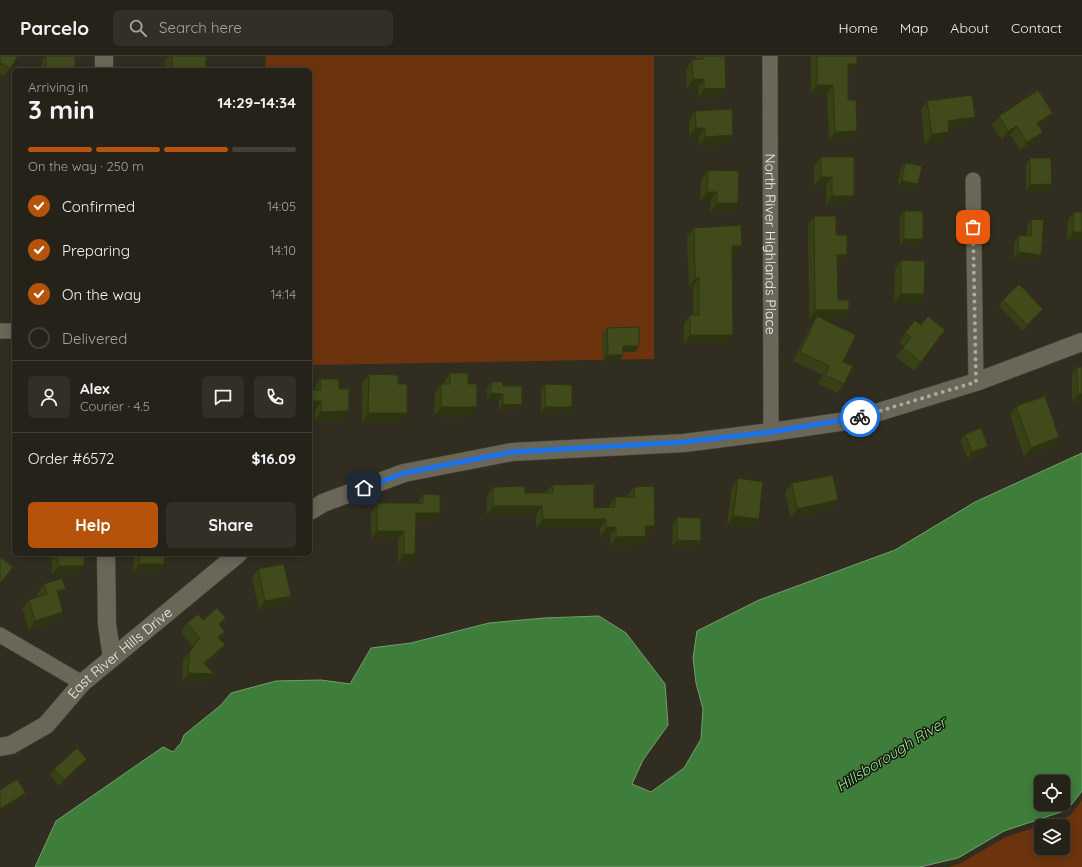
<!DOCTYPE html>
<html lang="en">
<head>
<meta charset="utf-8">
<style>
  body { margin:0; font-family:Quicksand,sans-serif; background:#312f26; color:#f1f3f6; height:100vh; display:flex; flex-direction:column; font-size:15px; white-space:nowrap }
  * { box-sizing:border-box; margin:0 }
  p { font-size:13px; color:#a3a4a2 }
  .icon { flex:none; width:22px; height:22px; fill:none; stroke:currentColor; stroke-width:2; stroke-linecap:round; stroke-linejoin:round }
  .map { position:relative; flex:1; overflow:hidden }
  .details { position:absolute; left:12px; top:12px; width:300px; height:488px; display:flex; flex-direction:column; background:#252219; border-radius:6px; box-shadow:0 2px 10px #0003,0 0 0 1px #423f38 }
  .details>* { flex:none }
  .tools { position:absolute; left:1034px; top:719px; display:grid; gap:8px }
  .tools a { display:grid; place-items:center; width:36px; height:36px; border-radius:6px; background:#252219; box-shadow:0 2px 10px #0003,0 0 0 1px #423f38; font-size:20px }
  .pin { position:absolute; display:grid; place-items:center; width:34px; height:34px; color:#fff; margin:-17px; border-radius:8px; box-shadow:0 2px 6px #0006 }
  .courier { position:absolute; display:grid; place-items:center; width:40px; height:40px; margin:-20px; border:3px solid #1a73e8; border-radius:50%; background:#fff; color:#222; box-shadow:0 1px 5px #0007 }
  .head em { font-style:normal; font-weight:800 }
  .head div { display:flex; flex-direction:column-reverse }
  .head { display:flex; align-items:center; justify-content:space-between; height:68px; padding:0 16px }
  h1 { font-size:26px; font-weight:800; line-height:30px }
  .bar { display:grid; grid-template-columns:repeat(4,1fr); gap:6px 4px; align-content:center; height:48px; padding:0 16px }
  .bar i { height:5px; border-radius:3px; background:#423f38 }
  .bar .active { background:#b45309 }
  .bar p { grid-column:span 4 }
  .line { display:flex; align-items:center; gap:10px; padding:0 16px; border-top:1px solid #423f38 }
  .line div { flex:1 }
  .round { display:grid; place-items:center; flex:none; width:42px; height:42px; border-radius:6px; background:#312f26 }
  ol { padding:0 16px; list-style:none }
  li { display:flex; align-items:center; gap:12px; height:44px }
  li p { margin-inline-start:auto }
  li .icon { padding:4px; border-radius:50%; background:#b45309; color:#fff; stroke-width:4 }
  li:last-child { color:#a3a4a2 }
  li i { width:22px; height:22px; border:2px solid #423f38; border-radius:50% }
  .action { display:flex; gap:8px; margin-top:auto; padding:8px 16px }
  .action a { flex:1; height:46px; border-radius:6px; background:#b45309; color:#fff; font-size:16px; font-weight:800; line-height:46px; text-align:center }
  .action a+a { background:#312f26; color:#f1f3f6 }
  header { display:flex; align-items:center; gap:24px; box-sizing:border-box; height:56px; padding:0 20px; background:#252219; border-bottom:1px solid #423f38 }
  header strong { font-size:19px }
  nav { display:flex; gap:22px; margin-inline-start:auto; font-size:14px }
  .search { width:280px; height:36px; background:#312f26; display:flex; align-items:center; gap:10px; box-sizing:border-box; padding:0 14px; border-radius:6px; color:#a3a4a2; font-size:15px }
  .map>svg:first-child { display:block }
  .green { fill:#6c340e; fill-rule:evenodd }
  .water { fill:#3f7d3a; stroke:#749f6d; fill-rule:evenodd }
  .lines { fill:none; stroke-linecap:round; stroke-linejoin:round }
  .minor-casing { stroke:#4c4a3f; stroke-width:16 }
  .tertiary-casing { stroke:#4c4a3f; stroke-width:19 }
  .minor { stroke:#6a6658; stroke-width:15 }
  .tertiary { stroke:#6a6658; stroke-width:18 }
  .wall { fill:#384016 }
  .shaded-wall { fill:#2e3412 }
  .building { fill:#414a1a; stroke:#2e3412 }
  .done { stroke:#acaaa0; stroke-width:4; stroke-dasharray:0 7.2 }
  .route { stroke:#1a73e8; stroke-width:5 }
  .labels { text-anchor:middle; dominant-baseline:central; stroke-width:3; stroke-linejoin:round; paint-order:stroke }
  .street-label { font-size:14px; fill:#efede5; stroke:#171610 }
  .water-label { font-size:15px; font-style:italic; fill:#96ea8e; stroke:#171610 }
</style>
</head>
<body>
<header>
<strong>Parcelo</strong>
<div class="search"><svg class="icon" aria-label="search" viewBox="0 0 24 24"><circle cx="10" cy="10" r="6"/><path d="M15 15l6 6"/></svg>Search here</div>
<nav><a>Home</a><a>Map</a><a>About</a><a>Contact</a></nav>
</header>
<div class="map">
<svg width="1082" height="811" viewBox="0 0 1082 811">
  <rect width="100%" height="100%" fill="#312e21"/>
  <!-- green -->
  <path class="green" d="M266,0H654V303L310,309V14H265Z
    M1082,744V811H948L959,808L1006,781L1070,760ZM1041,770H1063V792H1041Z"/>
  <!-- water -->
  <path class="water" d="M1082,397V735L1067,754L1004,775L958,802L920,811H35L56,765L163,691L173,696L181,687L184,679L221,649L231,637L276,625L321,624L350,628L371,592L411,587L489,567L544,562L599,560L626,577L665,628L668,669L643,704L632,728L651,736L684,712L701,683L703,653L696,627L693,602L697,575L759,544L895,494L975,446ZM1041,726H1063V748H1041Z"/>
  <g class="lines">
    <defs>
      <g id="minor">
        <path id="s1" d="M770,0L771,376"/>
        <path d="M973,124L976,326"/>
        <path d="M0,275H14"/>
        <path d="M0,579L82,627"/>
      </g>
      <g id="tertiary">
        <path d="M104,14V0"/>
        <path d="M310,455L323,447L404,417L512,396L684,387L771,376L853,364L976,326L1082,286"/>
        <path d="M106,498L107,568L112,602"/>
        <path id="s2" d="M0,691L11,689L46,669L82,627L238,498"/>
      </g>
    </defs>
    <!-- minor casing -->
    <use href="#minor" class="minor-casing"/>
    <!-- tertiary casing -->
    <use href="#tertiary" class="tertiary-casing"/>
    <!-- minor -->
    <use href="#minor" class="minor"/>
    <!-- tertiary -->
    <use href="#tertiary" class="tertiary"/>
  </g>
  <!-- wall -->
  <path class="wall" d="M0,0L10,13L4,20L0,17Z
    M46,0H75V14H42V5Z
    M169,0H206V14H165V5Z
    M696,0H725L726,32L719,41L698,42V32L687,33L686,13L692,4H697Z
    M811,0H857L852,16H848V44L857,75L851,84H829L827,37H811Z
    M927,45L968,70L949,73L943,85L925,88L921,54Z
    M695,55L727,89L699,90V81H689V64Z
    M999,60L1046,66L1039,71L1036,85L1021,95L1010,79L1002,84L992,69Z
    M821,101L847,149H826V130H814V110Z
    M1030,102L1052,128L1047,135H1026V108Z
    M905,107L918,128L914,134L897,131L901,113Z
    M708,114L731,157L710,156L711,145H700L701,124Z
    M904,155L919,189H900V161Z
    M1074,156L1082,184H1067L1068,164Z
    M814,160L836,179L841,208H837L838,244L849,254L843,263H823L843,306L844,328L838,337L818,328L823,319L793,305L811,270L815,264H809L808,169Z
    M1032,163L1037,205L1013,203L1015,185L1019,179L1027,180L1028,169Z
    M694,172L735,199H732L727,288H684V268L690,259H693V231H689L687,181Z
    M901,204L924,238L918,248L894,247L895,214Z
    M1003,244L1039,259L1023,275L999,250Z
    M921,269L945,274L914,315L896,301L904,290L899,286L905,277Z
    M607,272L639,290L635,296H623V299L619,305H603L602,278Z
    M1077,311L1082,345L1072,346V319Z
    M450,317L468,328L470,361L434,360L435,337L441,328H444V326Z
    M369,318L398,328L400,367L362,366V327Z
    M320,323L339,333L349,355L343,364L315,365V354H310V336L311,334H314V332Z
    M491,326L503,330L522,349L518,355H499V344H487V332Z
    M545,328L572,351L568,357H541V334Z
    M1016,350L1053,391L1024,401L1010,359Z
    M965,378L984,396L968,403L960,384Z
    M738,422L753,472L727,469L732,431Z
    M792,427L838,444L832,453L791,462L785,436Z
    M552,429L594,452H609V450L615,441H628V439L634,431L655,470L649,479H646V480L640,489L610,490V480L600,481V472H536V458L487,459V440L493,431L525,437H546Z
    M423,438L440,457L434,466H416L415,498L409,507H398V483H371V456L377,447H418Z
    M677,461L701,485L696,491L672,490L673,468Z
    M52,498H84V510L78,518H52Z
    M134,498H164L158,516H133Z
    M258,513L291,540L285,549L259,554L252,522Z
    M44,528L66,533L59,542L57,566L29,574L22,553L29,544L39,541L38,537Z
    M226,562L220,570L225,576L220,583L225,589L218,598L206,609L214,618L207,627L182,626L183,604L193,591L181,576L187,567L203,564Z
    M83,709L59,730L50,719L54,713Z"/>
  <!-- shaded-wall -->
  <path class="shaded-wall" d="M848,8H857L852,16H842Z
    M693,23H704L698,32L687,33Z
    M817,29H833L827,37H811Z
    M726,32L719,41L698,42L704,33Z
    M1053,57L1046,66L1031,76L1037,67Z
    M975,61L968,70L942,74L948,65Z
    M1017,70L1010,79L1002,84L1008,75Z
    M696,72H705L699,81H689Z
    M857,75L851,84H829L835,76Z
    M949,76L943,85L925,88L932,78Z
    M1043,76L1036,85L1021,95L1027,86Z
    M733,79L727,89L699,90L705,81Z
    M821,121H832L826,130H814Z
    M902,125L918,128L914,134L897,131Z
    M1052,128L1047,135H1026L1030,129Z
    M707,136H717L711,145H700Z
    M832,140H854L847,149H826Z
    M717,147H738L731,157L710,156Z
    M1073,176H1082V184H1067Z
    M904,183H923L919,189H900Z
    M732,190H742L735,199H726Z
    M1018,196L1041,199L1037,205L1013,203Z
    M837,199H847L841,208H831Z
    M699,221L693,231H689L695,222Z
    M901,238H924L918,248L894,247Z
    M1043,253L1039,259L1023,275L1027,269Z
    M815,254H849L843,263L816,264L817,260L815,264H809Z
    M945,274L939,283L914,315L921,306Z
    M690,279H733L727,288H684Z
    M623,290H639L635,296H618Z
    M608,299H623L619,305H603Z
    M491,337L503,338L499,344H487Z
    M1078,338H1082V345L1072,346Z
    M312,345H321L315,354H310V347Z
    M503,348L522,349L518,355H499Z
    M441,351H477L470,361L434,360Z
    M545,351H572L568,357H541Z
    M349,355L343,364L315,365L321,356Z
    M368,357H407L400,367L362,366Z
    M1059,381L1053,391L1024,401L1031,392Z
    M988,390L984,396L968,403L972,396Z
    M838,444L832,453L791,462L797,453Z
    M493,450H542L536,458L487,459Z
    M416,457H440L434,466H410Z
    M733,460L759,463L753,472L727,469Z
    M543,463H606L600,472H536Z
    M645,470H655L649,479H639Z
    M616,471L610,480L600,481L606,472Z
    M377,475H404L398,483H371Z
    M646,480L640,489L610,490L616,481Z
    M677,484L701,485L696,491L672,490Z
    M404,498H415L409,507H398Z
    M139,508H164L158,516H133Z
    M58,510H84L78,518H52Z
    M66,533L59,542L50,545L57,535Z
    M291,540L285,549L259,554L265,545Z
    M63,556L57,566L29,574L35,565Z
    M226,562L219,571V568Z
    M225,576L219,585L218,581Z
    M225,589L218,598L198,616L204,607Z
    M188,617L214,618L207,627L182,626Z
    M87,703L83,709L59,730L64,724Z
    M26,737L21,744L0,757V753Z"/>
  <!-- building -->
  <path class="building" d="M0,0H18L10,13L1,7L0,9Z
    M46,0H75V14H46Z
    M172,0H206V14H172Z
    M703,0H725L726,32L704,33V23H693L692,4L703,3Z
    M817,0H857V8H848V44H856L857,75L835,76L833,29H817Z
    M1038,34L1053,57L1037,67L1043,76L1027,86L1017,70L1008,75L999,60Z
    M972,39L975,61L948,65L949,76L932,78L927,45Z
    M732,53L733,79L705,81V72H696L695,55Z
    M821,101H854V140H832V121H821Z
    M1030,102H1051L1052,128L1030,129Z
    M905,107L922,110L918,128L902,125Z
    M708,114L739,115L738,147H717V136H707Z
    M904,155H923V183H904Z
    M1074,156H1082V176H1073Z
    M814,160H836V179H847V199H837L838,244H849V254H815Z
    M1032,163L1044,164L1041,199L1018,196L1019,179L1031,180Z
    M741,169L742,190H732L733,279H690V259H699V221L695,222L694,172Z
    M901,204L925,205L924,238H901Z
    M1019,228L1043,253L1027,269L1003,244Z
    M817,260L856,279L843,306L853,310L844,328L825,319L829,310L800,296Z
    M928,260L945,274L921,306L903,292L911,281L905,277L915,264L921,269Z
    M639,271V290H623V299H608L607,272Z
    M1077,311H1082V338H1078Z
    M450,317H468V328H477V351H441V328H450Z
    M369,318L398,319V328H407V357H368Z
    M320,323H339V333H349V355L321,356V345H312L311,334H321Z
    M491,326H503V330H522V349L503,348V338L491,337Z
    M545,328L572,329V351H545Z
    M1045,340L1059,381L1031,392L1016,350Z
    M981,372L988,390L972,396L965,378Z
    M833,419L838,444L797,453L792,427Z
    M738,422L763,426L759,463L733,460Z
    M594,428V452L615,451V441H635L634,431L654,430L655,470H645L646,480L616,481V471L606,472V463H543L542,450H493V431L525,430V437H553L552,429Z
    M423,438L440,439V457H416L415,498H404V475H377V447H423Z
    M677,461L701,462V485L677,484Z
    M58,498H84V510H58Z
    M140,498H164V508H139Z
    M0,501L13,511L0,528Z
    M284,508L291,540L265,545L258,513Z
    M62,522L66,533L57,535L63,556L35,565L29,544L47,538L44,528Z
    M217,552L226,562L219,568L225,576L218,581L225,589L204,607L214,618L188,617L190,595L200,582L187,567L198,558L203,564Z
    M77,692L87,703L64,724L54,713Z
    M17,723L26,737L0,753V734Z"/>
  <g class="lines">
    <!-- done -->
    <path class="done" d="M860,361L976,326L973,171"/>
    <!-- route -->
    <path class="route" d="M364,432L404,417L512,396L684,386L771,376L860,361"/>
  </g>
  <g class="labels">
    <!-- street labels -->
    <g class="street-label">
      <text stroke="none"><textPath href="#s1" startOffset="188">North River Highlands Place</textPath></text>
      <text stroke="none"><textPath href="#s2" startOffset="155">East River Hills Drive</textPath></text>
    </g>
    <!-- water labels -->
    <g class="water-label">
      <text transform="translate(891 698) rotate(-32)">Hillsborough River</text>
    </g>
  </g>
</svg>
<div class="tools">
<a><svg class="icon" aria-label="locate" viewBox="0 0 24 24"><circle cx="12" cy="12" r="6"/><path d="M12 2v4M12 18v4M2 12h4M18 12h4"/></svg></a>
<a><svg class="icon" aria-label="layers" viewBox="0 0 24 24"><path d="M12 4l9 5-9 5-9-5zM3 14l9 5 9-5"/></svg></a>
</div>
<div class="pin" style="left:973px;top:171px;background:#ea580c"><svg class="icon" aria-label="bag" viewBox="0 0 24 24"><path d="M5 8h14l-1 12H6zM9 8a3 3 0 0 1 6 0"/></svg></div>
<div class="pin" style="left:364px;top:432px;background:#1f2937"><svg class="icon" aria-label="home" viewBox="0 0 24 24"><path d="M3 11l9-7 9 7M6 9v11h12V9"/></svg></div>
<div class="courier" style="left:860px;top:361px"><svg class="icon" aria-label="bike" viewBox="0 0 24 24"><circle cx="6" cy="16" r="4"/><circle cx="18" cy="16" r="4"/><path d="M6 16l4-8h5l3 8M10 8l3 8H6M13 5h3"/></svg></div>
<section class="details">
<div class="head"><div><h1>3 min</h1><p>Arriving in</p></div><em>14:29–14:34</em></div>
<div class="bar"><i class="active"></i><i class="active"></i><i class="active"></i><i></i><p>On the way · 250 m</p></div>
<ol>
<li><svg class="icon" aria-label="check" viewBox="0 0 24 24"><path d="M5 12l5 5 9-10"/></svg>Confirmed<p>14:05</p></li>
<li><svg class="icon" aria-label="check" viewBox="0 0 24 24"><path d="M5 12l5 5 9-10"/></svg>Preparing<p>14:10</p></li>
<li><svg class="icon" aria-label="check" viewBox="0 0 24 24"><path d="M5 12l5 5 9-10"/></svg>On the way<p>14:14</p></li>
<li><i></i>Delivered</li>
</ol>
<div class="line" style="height:72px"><a class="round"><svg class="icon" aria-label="person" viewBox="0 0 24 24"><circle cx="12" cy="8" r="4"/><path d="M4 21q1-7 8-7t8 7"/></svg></a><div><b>Alex</b><p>Courier · 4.5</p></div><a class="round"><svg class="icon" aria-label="chat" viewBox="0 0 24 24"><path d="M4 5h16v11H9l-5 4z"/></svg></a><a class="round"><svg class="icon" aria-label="phone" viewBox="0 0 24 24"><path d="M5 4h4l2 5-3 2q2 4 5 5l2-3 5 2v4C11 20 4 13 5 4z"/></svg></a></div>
<div class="line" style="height:52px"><div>Order #6572</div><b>$16.09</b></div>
<div class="action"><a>Help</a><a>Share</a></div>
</section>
</div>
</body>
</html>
